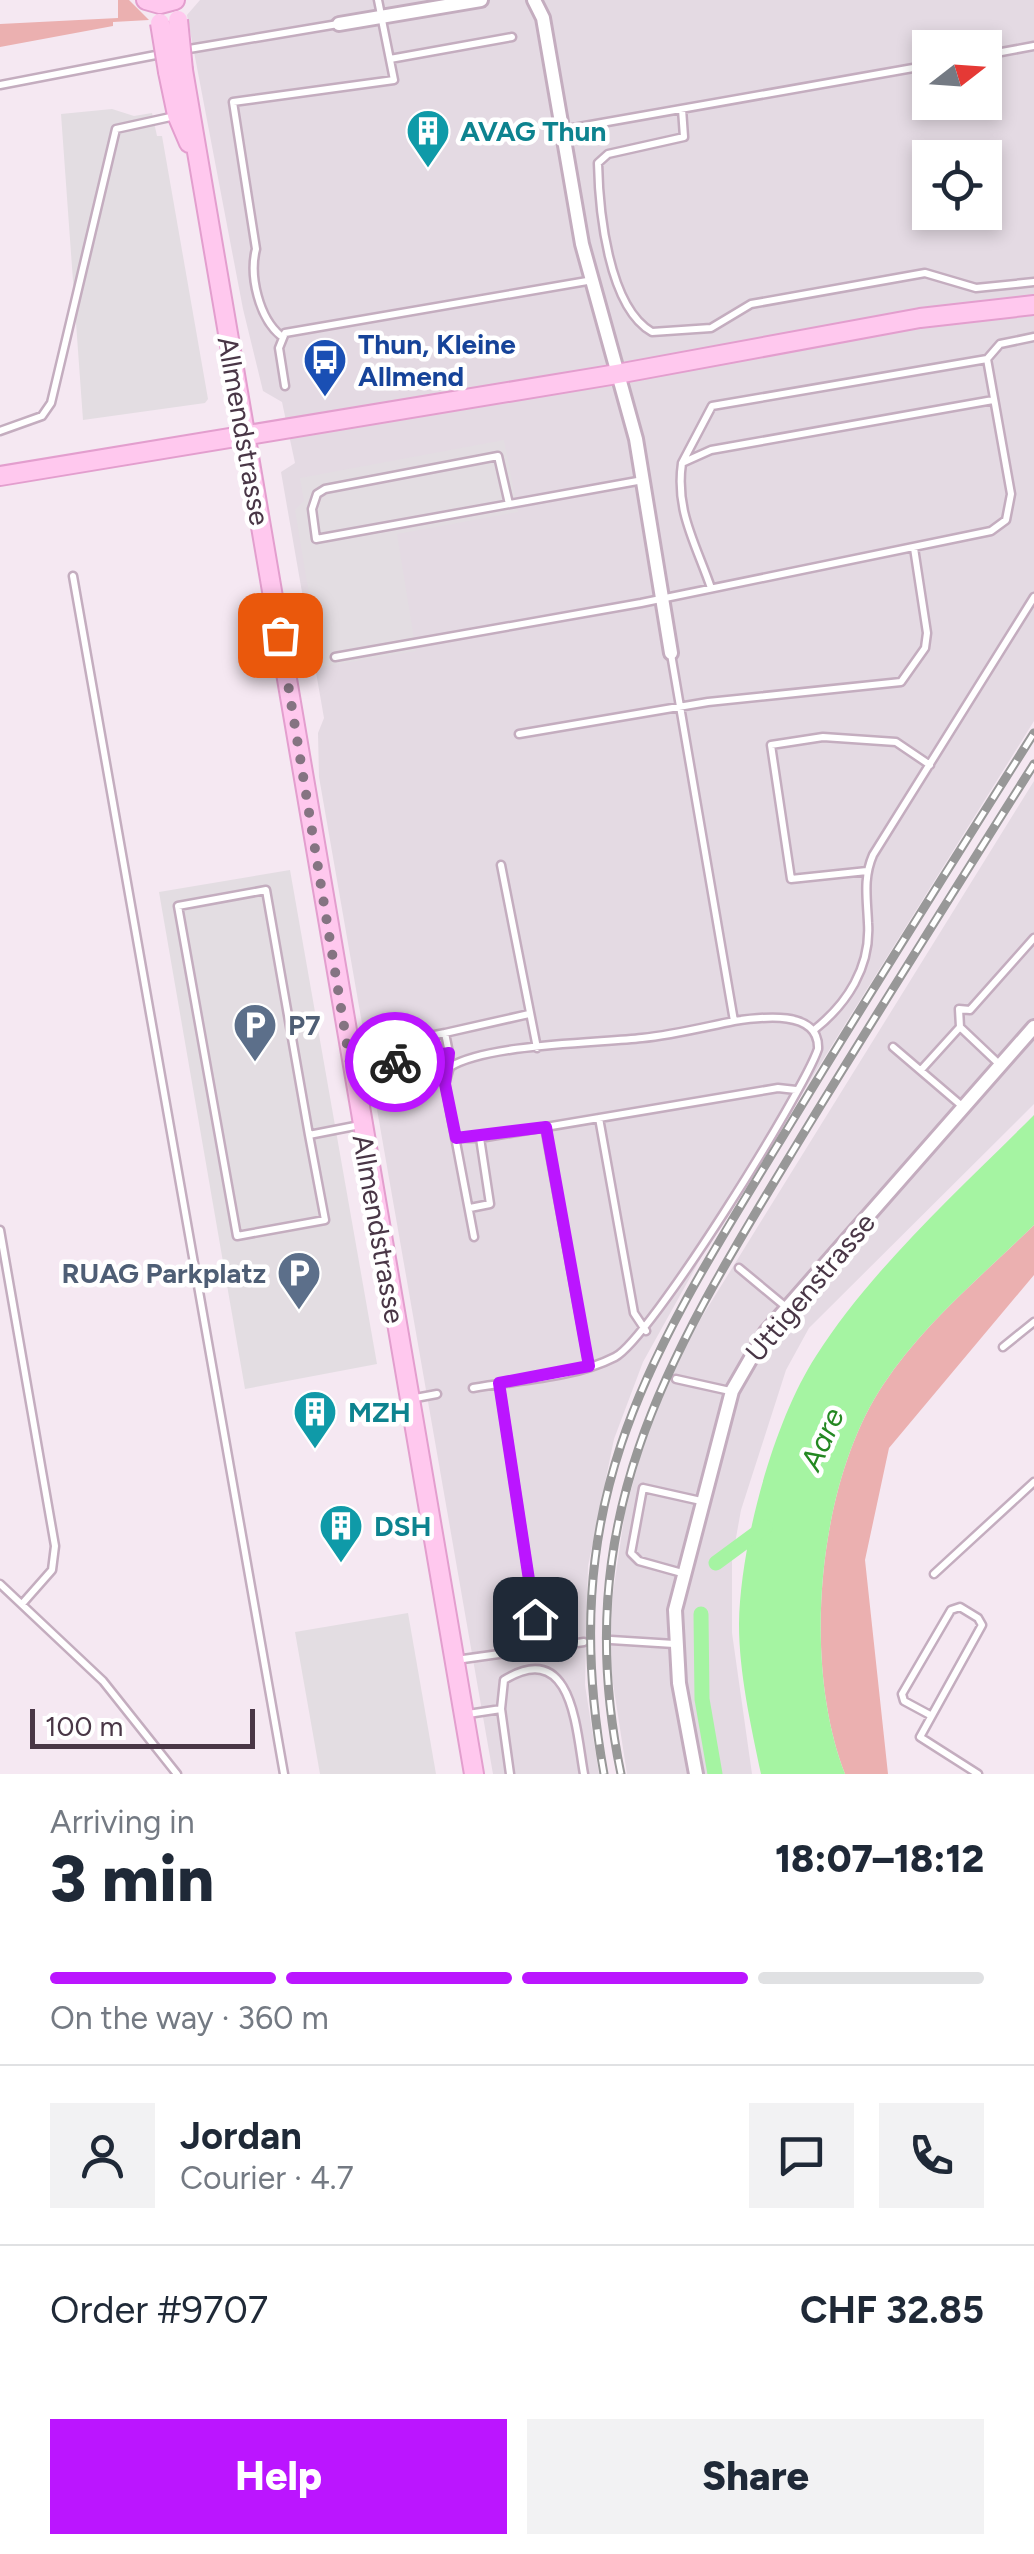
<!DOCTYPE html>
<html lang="en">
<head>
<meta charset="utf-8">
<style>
  body { margin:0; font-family:Figtree,sans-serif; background:#f2f2f3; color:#1f2937; height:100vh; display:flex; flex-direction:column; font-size:38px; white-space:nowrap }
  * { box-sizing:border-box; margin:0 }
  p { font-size:32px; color:#747a83 }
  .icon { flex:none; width:55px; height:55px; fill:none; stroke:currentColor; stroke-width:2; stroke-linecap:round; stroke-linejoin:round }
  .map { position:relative; height:1774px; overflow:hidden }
  .details { display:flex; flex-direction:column; background:#fff; flex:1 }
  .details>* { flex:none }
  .needle { width:65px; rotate:73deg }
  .tools { position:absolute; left:912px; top:30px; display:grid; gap:20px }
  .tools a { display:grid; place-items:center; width:90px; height:90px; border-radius:0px; background:#fff; box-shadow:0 5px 15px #0003; font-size:50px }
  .scale { position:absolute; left:30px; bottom:25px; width:225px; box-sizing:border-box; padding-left:10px; border:5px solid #493646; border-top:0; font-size:28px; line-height:35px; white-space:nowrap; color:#493646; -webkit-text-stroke:8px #fff; paint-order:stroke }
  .pin { position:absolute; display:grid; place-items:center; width:85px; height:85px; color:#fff; margin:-42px; border-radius:20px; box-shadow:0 5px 15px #0006 }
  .courier { position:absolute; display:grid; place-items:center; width:100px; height:100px; margin:-50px; border:8px solid #bb15ff; border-radius:50%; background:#fff; color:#222; box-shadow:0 2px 12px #0007 }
  .headline em { font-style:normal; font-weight:800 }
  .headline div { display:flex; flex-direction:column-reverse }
  .headline { display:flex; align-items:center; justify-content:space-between; height:170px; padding:0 50px }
  h1 { font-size:65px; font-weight:800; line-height:75px }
  .bar { display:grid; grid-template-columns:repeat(4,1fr); gap:15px 10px; align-content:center; height:120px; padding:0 50px }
  .bar i { height:12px; border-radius:8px; background:#e0e1e3 }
  .bar .on { background:#bb15ff }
  .bar p { grid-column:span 4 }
  .line { display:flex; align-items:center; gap:25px; padding:0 50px; border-top:2px solid #e0e1e3 }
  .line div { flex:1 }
  .round { display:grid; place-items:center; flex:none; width:105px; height:105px; border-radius:0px; background:#f2f2f3 }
  .button { display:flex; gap:20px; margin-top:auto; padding:20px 50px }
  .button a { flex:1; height:115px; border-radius:0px; background:#bb15ff; color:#fff; font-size:40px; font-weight:800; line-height:115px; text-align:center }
  .button a+a { background:#f2f2f3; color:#1f2937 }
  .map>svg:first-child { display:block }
  .industrial { fill:#e4dae3; fill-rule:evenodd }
  .green { fill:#ebb0b0 }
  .parking { fill:#e3dde2 }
  .water { fill:#a5f4a2 }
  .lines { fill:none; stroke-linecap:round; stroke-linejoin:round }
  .canal { stroke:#a5f4a2; stroke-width:15 }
  .lane-casing { stroke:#c4adbf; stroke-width:11 }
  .street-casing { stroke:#c4adbf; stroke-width:18 }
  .secondary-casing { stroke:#e39ece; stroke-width:22 }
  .lane { stroke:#fff; stroke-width:6 }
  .street { stroke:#fff; stroke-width:12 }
  .secondary { stroke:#ffc8ee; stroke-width:18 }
  .rail-casing { stroke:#989898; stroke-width:9 }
  .rail { stroke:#fff; stroke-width:5; stroke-dasharray:15; stroke-linecap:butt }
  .secondary-bridge-casing { stroke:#e39ece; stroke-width:22; stroke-linecap:butt }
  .secondary-bridge { stroke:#ffc8ee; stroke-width:18 }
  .done { stroke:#857482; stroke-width:10; stroke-dasharray:0 18 }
  .route { stroke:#bb15ff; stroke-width:12 }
  .labels { text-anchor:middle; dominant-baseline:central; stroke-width:9; stroke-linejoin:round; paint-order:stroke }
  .culture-label { font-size:28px; font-weight:bold; fill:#0d838f; stroke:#fff; text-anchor:start }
  .transit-label { font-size:28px; font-weight:bold; fill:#164399; stroke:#fff; text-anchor:start }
  .street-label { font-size:28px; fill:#493646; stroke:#fff }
  .service-label { font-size:28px; font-weight:bold; fill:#4e5e75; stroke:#fff; text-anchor:start }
  .water-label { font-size:30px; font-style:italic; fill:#248822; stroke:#fff }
</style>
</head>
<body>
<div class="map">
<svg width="1034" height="1774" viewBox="0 0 1034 1774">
  <rect width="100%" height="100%" fill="#f5e8f2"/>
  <!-- industrial -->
  <path class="industrial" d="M200,0H1034V721L712,1238L643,1362L614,1439L588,1566L585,1685L599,1774H493L319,777L318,733L324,718L281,472L295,463L282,402L263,391L243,309L187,15ZM930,48H985V102H930ZM930,158H985V212H930Z
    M1034,781V1104L809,1328L786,1370L741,1510L732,1560V1633L752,1774H627L610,1664L611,1606L625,1512L646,1435L690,1336Z"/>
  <!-- green -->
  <path class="green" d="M118,0H129L149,20L113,22V26L0,47V24L118,18Z
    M1034,1225V1275L889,1448L865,1560L888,1774H845C802,1664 817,1484 883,1385C923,1324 982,1276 1034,1225Z"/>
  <!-- parking -->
  <path class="parking" d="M112,109L134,116L152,113L157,136H162L208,399L205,403L83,420L61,114Z
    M504,440L518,512L397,534L416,651L321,667L295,510L304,501L300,478Z
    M290,870L377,1364L245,1389L159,892Z
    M408,1613L436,1774H320L295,1632Z"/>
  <!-- water -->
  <path class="water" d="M1034,1115V1225C982,1276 923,1324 883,1385C817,1484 802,1664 845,1774H761C751,1726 739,1673 739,1624C740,1546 773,1422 816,1356C872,1268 960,1189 1034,1115Z"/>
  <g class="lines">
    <!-- canal -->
    <path class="canal" d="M716,1563L765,1527
      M701,1614L702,1699L715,1774"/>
    <defs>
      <path id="lane" d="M183,50L338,24
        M985,55L1034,46
        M390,59L512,37
        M0,85L161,54
        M682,109L684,137L608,154L598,163C599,210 608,307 652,332L711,328L751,304L925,273L976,288L1034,282
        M562,130L930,65
        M281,336C259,318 249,276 256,249L233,102L394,80L378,0
        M285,386L279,348L285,333L593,280
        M0,431L42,416L51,403L116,129L175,116
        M682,463L712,406L987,359
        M509,504L498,456L325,489L317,494L312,509L316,539L643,480
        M73,576L284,1774
        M711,588C696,544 675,511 682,463L711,450L993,400
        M335,657L641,603L991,531L1006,520L1011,494L987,359L1000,344L1034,337
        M519,734L708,702L901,682L925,648L927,633L914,548
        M501,865L537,1048
        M867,871L791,879L771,745L823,737L896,742L930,765
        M814,1030C847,1004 871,967 868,923C867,898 863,878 873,855L1034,597
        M893,1047L962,1106
        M353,1051L445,1033
        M449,1053L445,1033L529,1014
        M999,1064L960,1027L959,1009L970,1010L1034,938
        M355,1069L449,1053L450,1065
        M921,1070L960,1027
        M599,1118L634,1313L646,1331
        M545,1127L589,1366
        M309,1135L266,890L178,906L237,1236L325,1220L309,1135L360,1125
        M455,1138H480L778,1088L796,1090
        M470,1208L490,1204L480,1138
        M0,1230L55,1546L52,1570L22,1604
        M474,1237L445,1084L450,1067C487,1044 597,1043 642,1038C673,1035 704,1027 734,1021
        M739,1268L786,1307
        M1003,1347L1034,1322
        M676,1379L730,1391
        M499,1383L535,1619
        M473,1388C518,1380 574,1378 615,1357C650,1339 803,1093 818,1049C820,1009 761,1017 734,1021L671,654
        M410,1399L437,1394
        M682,1573L639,1561L631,1553L643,1488L701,1501
        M934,1574L1034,1482
        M0,1584L103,1681L177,1774
        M611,1640L674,1644
        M456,1660L584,1642
        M468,1714L501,1709
        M930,1715L904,1701L902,1694L951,1610L960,1607L978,1618L982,1625L920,1737L978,1774
        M510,1774L501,1709L504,1680C573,1638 576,1730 584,1774"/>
      <path id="street" d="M534,0L543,18L582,244L636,439L671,653
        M339,24L481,0
        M696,1774L679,1683L675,1610L732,1391L766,1332L1034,1027"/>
      <path id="secondary" d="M146,0L160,4L175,0
        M183,70L474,1774
        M168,72L177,115L189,143
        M0,476L617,374L920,318L1034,305"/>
    </defs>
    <!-- lane casing -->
    <use href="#lane" class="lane-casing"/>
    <!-- street casing -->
    <use href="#street" class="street-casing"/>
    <!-- secondary casing -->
    <use href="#secondary" class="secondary-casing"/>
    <!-- lane -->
    <use href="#lane" class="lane"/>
    <!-- street -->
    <use href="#street" class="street"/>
    <!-- secondary -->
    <use href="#secondary" class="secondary"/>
    <defs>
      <path id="rail" d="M604,1774C553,1491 654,1349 794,1118C872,989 953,861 1034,733
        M621,1774C566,1510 675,1346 805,1131C880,1008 957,886 1034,764"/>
    </defs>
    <!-- rail casing -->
    <use href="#rail" class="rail-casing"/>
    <!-- rail -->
    <use href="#rail" class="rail"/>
    <defs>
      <path id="secondary-bridge" d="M178,20L183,70
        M160,23L168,72"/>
    </defs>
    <!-- secondary-bridge casing -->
    <use href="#secondary-bridge" class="secondary-bridge-casing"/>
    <!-- secondary-bridge -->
    <use href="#secondary-bridge" class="secondary-bridge"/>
  </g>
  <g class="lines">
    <!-- done -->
    <path class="done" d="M280,635L351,1069L395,1062"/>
    <!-- route -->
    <path class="route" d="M395,1062L449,1053L445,1084L456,1138L546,1127L589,1366L499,1383L535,1619"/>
  </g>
  <!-- icons -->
  <defs>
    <symbol id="building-pin" viewBox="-11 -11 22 30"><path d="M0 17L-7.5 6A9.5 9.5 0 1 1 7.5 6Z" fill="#0f9aa8" stroke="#fff"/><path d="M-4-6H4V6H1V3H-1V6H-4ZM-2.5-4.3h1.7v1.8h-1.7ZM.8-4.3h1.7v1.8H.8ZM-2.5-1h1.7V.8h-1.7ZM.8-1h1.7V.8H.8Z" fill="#fff"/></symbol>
    <symbol id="bus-pin" viewBox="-11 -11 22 30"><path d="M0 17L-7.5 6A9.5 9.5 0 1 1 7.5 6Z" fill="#1a4fb4" stroke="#fff"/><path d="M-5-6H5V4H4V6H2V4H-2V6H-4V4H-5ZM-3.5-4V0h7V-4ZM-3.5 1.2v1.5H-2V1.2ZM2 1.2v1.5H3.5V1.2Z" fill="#fff"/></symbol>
    <symbol id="parking-pin" viewBox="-11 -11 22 30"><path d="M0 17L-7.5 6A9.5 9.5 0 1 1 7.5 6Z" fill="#5c6f8a" stroke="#fff"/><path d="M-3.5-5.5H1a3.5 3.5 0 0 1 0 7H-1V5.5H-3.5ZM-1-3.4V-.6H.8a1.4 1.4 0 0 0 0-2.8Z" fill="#fff"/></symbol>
  </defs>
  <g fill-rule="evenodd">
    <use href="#building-pin" x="403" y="106" width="50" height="68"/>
    <use href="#bus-pin" x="300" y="335" width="50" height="68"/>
    <use href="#parking-pin" x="230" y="1000" width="50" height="68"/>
    <use href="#parking-pin" x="274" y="1248" width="50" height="68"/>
    <use href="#building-pin" x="290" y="1387" width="50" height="68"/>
    <use href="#building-pin" x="316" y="1501" width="50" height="68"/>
  </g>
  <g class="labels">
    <!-- culture labels -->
    <g class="culture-label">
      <text x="460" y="131">AVAG Thun</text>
      <text x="348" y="1412">MZH</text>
      <text x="374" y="1526">DSH</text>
    </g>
    <!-- transit labels -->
    <g class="transit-label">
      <text x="358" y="344">Thun, Kleine<tspan x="358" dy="32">Allmend</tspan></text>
    </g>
    <!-- street labels -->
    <g class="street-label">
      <text transform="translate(244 431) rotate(80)">Allmendstrasse</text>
      <text transform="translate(379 1229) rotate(80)">Allmendstrasse</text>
      <text transform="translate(810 1287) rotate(-50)">Uttigenstrasse</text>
    </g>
    <!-- service labels -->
    <g class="service-label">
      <text x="288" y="1025">P7</text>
      <text x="266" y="1273" text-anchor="end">RUAG Parkplatz</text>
    </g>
    <!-- water labels -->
    <g class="water-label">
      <text transform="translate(822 1439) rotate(-66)">Aare</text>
    </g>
  </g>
</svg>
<div class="tools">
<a><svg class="needle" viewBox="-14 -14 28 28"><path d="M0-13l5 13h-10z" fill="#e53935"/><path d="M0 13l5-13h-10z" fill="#747a83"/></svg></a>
<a><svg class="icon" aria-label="locate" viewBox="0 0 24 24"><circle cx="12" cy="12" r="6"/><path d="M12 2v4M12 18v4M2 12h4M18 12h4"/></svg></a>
</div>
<div class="scale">100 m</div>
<div class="pin" style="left:280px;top:635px;background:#ea580c"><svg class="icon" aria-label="bag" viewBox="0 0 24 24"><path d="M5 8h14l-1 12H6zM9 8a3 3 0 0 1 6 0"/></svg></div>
<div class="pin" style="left:535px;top:1619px;background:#1f2937"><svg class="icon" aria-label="home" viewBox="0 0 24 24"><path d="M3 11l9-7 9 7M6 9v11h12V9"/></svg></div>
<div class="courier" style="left:395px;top:1062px"><svg class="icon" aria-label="bike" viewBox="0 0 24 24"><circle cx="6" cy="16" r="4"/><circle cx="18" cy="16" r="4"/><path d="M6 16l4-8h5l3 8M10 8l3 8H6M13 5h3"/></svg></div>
</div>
<section class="details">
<div class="headline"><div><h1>3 min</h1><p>Arriving in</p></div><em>18:07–18:12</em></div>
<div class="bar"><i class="on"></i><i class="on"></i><i class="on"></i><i></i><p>On the way · 360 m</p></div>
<div class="line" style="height:180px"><a class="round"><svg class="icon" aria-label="person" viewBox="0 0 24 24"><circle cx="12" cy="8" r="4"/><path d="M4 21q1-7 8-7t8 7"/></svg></a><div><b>Jordan</b><p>Courier · 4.7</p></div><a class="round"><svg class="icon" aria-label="chat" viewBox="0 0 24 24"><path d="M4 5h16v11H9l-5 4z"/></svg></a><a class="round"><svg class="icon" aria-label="phone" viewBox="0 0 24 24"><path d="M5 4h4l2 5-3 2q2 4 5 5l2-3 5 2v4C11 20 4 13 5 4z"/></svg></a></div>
<div class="line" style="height:130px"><div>Order #9707</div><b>CHF 32.85</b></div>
<div class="button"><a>Help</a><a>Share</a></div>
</section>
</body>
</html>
